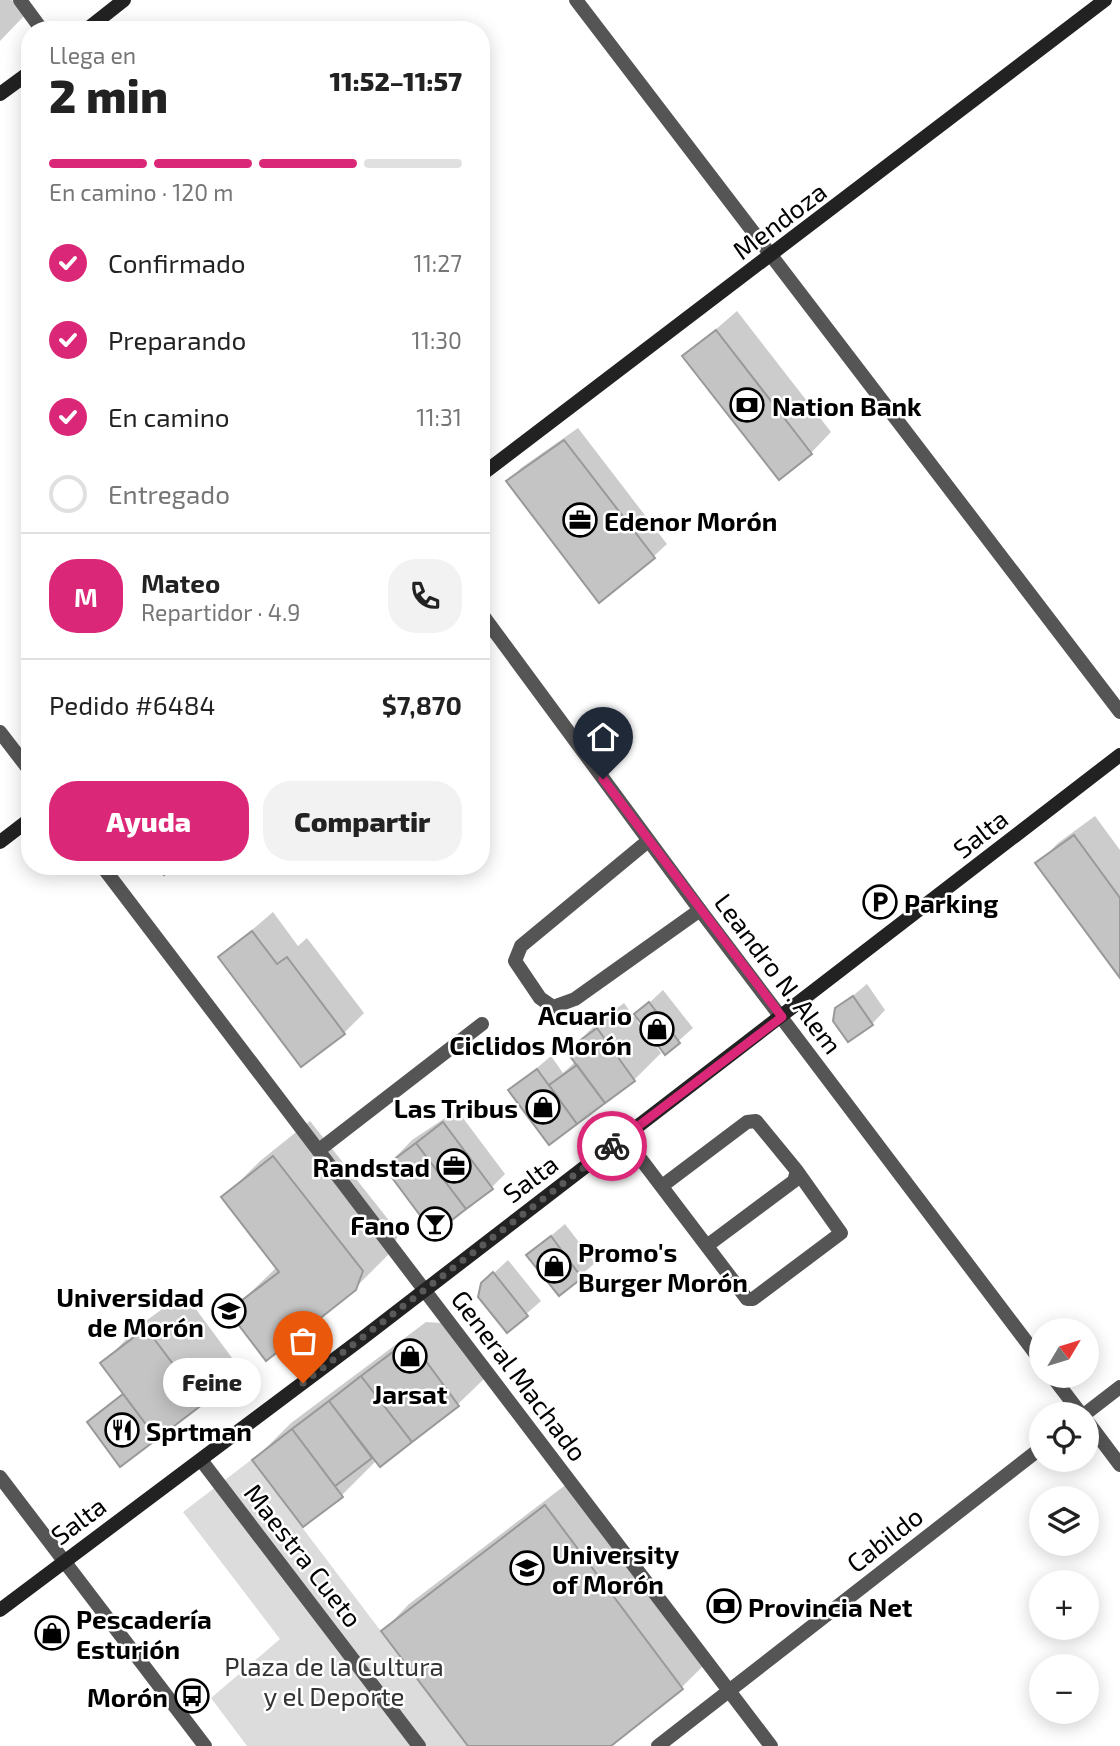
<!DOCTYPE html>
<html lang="es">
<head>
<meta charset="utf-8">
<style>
  body { margin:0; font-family:"Exo 2",sans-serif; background:#f2f2f2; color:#222; height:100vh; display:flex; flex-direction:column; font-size:26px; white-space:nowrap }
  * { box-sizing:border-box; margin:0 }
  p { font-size:23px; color:#767676 }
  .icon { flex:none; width:38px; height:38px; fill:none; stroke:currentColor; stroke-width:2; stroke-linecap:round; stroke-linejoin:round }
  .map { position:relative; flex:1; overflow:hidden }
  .details { position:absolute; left:21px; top:21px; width:469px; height:854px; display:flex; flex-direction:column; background:#fff; border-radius:28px; box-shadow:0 4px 18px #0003 }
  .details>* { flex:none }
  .needle { width:46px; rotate:52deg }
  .controls { position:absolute; left:1029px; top:1318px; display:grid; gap:14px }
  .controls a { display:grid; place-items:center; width:70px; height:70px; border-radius:50%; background:#fff; box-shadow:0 4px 18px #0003; font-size:35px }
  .pin { position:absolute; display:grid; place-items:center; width:60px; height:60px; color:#fff; margin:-72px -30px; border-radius:50% 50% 50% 0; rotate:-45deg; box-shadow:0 0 7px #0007 }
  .pin .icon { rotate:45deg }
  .courier { position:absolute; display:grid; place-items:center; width:70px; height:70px; margin:-35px; border:5px solid #db2777; border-radius:50%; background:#fff; color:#222; box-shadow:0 2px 9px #0007 }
  .bubble { position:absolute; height:49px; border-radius:24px; background:#fff; box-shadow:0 4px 18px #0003; font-size:23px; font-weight:800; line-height:49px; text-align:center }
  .headline em { font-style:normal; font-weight:800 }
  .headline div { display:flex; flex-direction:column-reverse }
  .headline { display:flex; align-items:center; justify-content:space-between; height:119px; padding:0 28px }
  h1 { font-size:46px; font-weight:800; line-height:52px }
  .bar { display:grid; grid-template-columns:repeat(4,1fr); gap:10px 7px; align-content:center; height:84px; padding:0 28px }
  .bar i { height:9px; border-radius:5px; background:#e0e0e0 }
  .bar .selected { background:#db2777 }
  .bar p { grid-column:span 4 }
  .line { display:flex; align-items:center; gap:18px; padding:0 28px; border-top:2px solid #e0e0e0 }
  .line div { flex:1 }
  .round { display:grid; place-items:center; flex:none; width:74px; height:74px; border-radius:28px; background:#f2f2f2 }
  ol { padding:0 28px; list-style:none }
  li { display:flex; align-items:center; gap:21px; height:77px }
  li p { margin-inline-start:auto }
  li .icon { padding:7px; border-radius:50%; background:#db2777; color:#fff; stroke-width:4 }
  li:last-child { color:#767676 }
  li i { width:38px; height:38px; border:4px solid #e0e0e0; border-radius:50% }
  .action { display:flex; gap:14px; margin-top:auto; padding:14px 28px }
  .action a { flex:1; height:80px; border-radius:28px; background:#db2777; color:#fff; font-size:28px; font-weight:800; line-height:80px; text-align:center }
  .action a+a { background:#f2f2f2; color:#222 }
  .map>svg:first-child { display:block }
  .green { fill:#dcdcdc }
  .shadow { fill:#0003 }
  .building { fill:#c4c4c4; stroke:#999; stroke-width:2 }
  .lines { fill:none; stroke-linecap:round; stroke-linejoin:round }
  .lane { stroke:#555; stroke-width:14 }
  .street { stroke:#555; stroke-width:14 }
  .secondary { stroke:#222; stroke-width:14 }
  .done { stroke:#595959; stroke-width:7; stroke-dasharray:0 12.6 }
  .route { stroke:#db2777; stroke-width:9 }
  .labels { text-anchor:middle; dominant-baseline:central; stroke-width:5; stroke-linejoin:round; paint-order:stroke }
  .street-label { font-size:26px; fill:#000; stroke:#fff }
  .poi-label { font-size:26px; font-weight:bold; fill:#000; stroke:#fff; text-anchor:start }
  .park-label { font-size:26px; fill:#333; stroke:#fff }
</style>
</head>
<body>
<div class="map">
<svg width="1120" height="1746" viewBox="0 0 1120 1746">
  <rect width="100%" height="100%" fill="#fff"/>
  <!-- green -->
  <path class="green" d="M251,1460L468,1746H247L211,1698L280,1639L183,1512Z"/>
  <!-- shadow -->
  <path class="shadow" d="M0,0H12L24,16L0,41Z
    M146,23L152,30H137Z
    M737,311L831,432L811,453L685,356Z
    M578,428L667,544L653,557L508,481L521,468Z
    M1095,816L1120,850V975L1038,864L1058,843Z
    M273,912L298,946L307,938L364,1013L344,1033L220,957Z
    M867,984L885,1010L872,1024L837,1009Z
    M663,990L693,1028L665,1053L639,1019L637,1021L661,1053L634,1080L549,1142L511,1090L551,1056L563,1073L576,1061L569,1051L595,1025L624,1003L634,1017Z
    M457,1110L505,1174L492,1187L386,1167L412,1140Z
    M310,1121L399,1233L392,1251L354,1289L231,1311L277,1267L223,1198L260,1161Z
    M565,1224L595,1263L559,1294L528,1255Z
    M508,1260L541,1301L508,1330L482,1284Z
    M184,1293L238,1366L202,1403L120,1464L89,1423L124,1392L103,1363L139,1326Z
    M426,1322L443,1323L485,1378L458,1404L380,1465L377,1460L342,1495L303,1524L254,1460L291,1423Z
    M572,1480L708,1661L682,1687L608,1746H471L383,1631L409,1604Z"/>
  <!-- building -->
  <path class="building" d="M716,330L812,454L779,480L682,356Z
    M564,440L655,558L599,603L506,481Z
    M1074,835L1120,898V978L1035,863Z
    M158,866H175L164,875Z
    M252,931L277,964L287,957L345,1034L301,1067L218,957Z
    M853,996L873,1025L848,1042L833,1021L835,1008Z
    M649,1002L680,1043L665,1055L634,1014Z
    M597,1028L635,1081L605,1103L566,1051Z
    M577,1065L605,1103L577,1124L549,1085Z
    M537,1069L577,1124L549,1145L508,1090Z
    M443,1122L493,1189L466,1209L416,1143Z
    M416,1143L466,1209L434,1234L384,1167Z
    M273,1156L363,1271L356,1290L266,1361L228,1311L279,1272L221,1197Z
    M551,1236L582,1278L559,1296L526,1255Z
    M493,1272L528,1316L507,1333L478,1297L481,1283Z
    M146,1328L203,1404L157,1439L100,1363Z
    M398,1348L417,1349L459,1406L412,1442L361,1376Z
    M361,1376L412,1442L380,1467L329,1401Z
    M123,1394L157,1439L120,1467L87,1422Z
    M329,1401L372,1458L335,1486L292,1429Z
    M292,1429L343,1497L303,1527L252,1460Z
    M545,1505L683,1689L611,1746H468L381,1631Z"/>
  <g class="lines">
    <!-- lane -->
    <path class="lane" d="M648,841L521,946L515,961L540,998L553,1007L575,999L700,910
      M624,1137L747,1299H753L841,1233L797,1171
      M319,1150L482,1024
      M662,1186L747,1122L756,1121L797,1171L794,1181L708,1245"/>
    <!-- street -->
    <path class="street" d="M20,0L42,30
      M576,0L1120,712
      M481,613L700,910L1041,1361
      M0,732L30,771
      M102,866L771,1746
      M1052,1376L1081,1414
      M1085,1414L1120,1387
      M1087,1421L1120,1465
      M201,1460L419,1746
      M0,1477L205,1746
      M658,1746L1041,1448"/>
    <!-- secondary -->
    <path class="secondary" d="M86,30L124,0
      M0,94L30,72
      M481,475L1105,0
      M0,842L30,819
      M0,1610L364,1337L1120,755"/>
  </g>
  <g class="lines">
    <!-- done -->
    <path class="done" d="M303,1383L612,1146"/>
    <!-- route -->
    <path class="route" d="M603,779L782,1017L612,1146"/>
  </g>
  <!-- icons -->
  <defs>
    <symbol id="bank-ring" viewBox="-11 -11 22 22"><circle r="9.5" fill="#fff" stroke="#000" stroke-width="1.5"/><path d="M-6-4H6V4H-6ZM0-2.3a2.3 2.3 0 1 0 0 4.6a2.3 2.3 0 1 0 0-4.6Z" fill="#000"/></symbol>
    <symbol id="office-ring" viewBox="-11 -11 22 22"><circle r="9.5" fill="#fff" stroke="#000" stroke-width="1.5"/><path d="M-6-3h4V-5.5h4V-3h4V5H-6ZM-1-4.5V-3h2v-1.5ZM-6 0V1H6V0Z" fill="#000"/></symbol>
    <symbol id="parking-ring" viewBox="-11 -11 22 22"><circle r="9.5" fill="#fff" stroke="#000" stroke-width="1.5"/><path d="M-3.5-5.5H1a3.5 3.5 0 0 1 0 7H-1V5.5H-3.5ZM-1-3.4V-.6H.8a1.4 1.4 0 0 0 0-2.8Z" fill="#000"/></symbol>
    <symbol id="shop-ring" viewBox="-11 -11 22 22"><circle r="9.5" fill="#fff" stroke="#000" stroke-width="1.5"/><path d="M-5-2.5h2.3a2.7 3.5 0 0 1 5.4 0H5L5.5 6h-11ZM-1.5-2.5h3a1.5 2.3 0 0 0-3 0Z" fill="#000"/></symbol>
    <symbol id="bar-ring" viewBox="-11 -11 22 22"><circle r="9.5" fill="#fff" stroke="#000" stroke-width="1.5"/><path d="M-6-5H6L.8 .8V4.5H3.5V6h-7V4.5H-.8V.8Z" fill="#000"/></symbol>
    <symbol id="school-ring" viewBox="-11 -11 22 22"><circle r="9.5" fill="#fff" stroke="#000" stroke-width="1.5"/><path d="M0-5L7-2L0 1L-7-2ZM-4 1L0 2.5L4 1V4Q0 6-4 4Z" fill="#000"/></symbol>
    <symbol id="restaurant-ring" viewBox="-11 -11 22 22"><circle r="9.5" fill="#fff" stroke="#000" stroke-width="1.5"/><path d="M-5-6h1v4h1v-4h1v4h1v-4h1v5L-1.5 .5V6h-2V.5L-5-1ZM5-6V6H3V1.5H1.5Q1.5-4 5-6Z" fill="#000"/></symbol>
    <symbol id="university-ring" viewBox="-11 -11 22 22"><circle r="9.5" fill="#fff" stroke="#000" stroke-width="1.5"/><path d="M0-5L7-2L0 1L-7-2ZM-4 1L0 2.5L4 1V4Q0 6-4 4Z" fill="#000"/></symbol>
    <symbol id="bus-ring" viewBox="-11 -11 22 22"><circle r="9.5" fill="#fff" stroke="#000" stroke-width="1.5"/><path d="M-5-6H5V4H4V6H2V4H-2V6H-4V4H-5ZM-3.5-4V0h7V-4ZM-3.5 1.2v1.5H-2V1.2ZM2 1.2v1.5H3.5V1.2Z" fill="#000"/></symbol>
  </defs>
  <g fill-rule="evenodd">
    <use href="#bank-ring" x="728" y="386" width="38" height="38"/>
    <use href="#office-ring" x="561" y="501" width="38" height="38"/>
    <use href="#parking-ring" x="861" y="883" width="38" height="38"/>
    <use href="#shop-ring" x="638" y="1010" width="38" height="38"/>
    <use href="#shop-ring" x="524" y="1088" width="38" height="38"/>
    <use href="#office-ring" x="435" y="1147" width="38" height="38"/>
    <use href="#bar-ring" x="416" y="1205" width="38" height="38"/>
    <use href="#shop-ring" x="535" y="1247" width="38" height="38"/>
    <use href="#school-ring" x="210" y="1292" width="38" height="38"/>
    <use href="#shop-ring" x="391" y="1337" width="38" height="38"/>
    <use href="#restaurant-ring" x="103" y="1411" width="38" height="38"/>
    <use href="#university-ring" x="508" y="1549" width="38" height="38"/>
    <use href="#bank-ring" x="705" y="1587" width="38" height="38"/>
    <use href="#shop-ring" x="33" y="1614" width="38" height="38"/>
    <use href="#bus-ring" x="173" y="1677" width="38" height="38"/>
  </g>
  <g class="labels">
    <!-- street labels -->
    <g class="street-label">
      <text transform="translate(779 220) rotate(-37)">Mendoza</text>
      <text transform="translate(980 833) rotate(-38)">Salta</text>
      <text transform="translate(779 973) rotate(53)">Leandro N. Alem</text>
      <text transform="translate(530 1178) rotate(-37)">Salta</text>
      <text transform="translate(520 1375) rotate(53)">General Machado</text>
      <text transform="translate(78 1520) rotate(-37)">Salta</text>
      <text transform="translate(884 1539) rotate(-38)">Cabildo</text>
      <text transform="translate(304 1555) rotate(52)">Maestra Cueto</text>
    </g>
    <!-- poi labels -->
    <g class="poi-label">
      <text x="772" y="405">Nation Bank</text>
      <text x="604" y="520">Edenor Morón</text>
      <text x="904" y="902">Parking</text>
      <text x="632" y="1014" text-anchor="end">Acuario<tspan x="632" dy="30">Ciclidos Morón</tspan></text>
      <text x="518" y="1107" text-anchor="end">Las Tribus</text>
      <text x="430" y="1166" text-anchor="end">Randstad</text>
      <text x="410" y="1224" text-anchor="end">Fano</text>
      <text x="578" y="1251">Promo's<tspan x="578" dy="30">Burger Morón</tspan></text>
      <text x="204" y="1296" text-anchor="end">Universidad<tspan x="204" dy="30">de Morón</tspan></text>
      <text x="410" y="1393" text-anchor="middle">Jarsat</text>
      <text x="146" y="1430">Sprtman</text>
      <text x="552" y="1553">University<tspan x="552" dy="30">of Morón</tspan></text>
      <text x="748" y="1606">Provincia Net</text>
      <text x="76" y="1618">Pescadería<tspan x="76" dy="30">Esturión</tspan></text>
      <text x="168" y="1696" text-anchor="end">Morón</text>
    </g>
    <!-- park labels -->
    <g class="park-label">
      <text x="334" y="1665">Plaza de la Cultura<tspan x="334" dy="30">y el Deporte</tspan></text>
    </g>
  </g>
</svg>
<div class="controls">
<a><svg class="needle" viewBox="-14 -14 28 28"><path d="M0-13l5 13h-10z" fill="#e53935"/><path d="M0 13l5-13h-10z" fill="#767676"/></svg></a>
<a><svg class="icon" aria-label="locate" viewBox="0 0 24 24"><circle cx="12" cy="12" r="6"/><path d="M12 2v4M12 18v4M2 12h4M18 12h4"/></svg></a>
<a><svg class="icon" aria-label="layers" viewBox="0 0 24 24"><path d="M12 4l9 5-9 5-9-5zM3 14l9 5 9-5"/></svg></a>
<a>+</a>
<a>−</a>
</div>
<div class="pin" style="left:303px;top:1383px;background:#ea580c"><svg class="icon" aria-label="bag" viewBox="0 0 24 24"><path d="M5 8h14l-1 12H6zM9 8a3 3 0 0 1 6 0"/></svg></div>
<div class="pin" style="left:603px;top:779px;background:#1f2937"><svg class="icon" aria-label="home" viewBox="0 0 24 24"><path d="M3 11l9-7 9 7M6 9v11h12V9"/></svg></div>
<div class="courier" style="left:612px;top:1146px"><svg class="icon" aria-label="bike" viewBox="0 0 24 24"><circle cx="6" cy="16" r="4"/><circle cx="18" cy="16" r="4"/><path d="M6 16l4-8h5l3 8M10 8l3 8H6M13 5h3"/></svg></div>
<div class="bubble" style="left:163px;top:1358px;width:98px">Feine</div>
<section class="details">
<div class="headline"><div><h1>2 min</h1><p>Llega en</p></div><em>11:52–11:57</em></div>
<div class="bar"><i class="selected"></i><i class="selected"></i><i class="selected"></i><i></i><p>En camino · 120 m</p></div>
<ol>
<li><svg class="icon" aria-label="check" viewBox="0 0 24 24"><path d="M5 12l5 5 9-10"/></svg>Confirmado<p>11:27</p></li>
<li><svg class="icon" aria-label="check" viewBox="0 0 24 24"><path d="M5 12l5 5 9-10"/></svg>Preparando<p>11:30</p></li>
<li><svg class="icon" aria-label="check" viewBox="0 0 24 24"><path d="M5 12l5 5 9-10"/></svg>En camino<p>11:31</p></li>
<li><i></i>Entregado</li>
</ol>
<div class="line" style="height:126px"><b class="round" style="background:#db2777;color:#fff">M</b><div><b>Mateo</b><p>Repartidor · 4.9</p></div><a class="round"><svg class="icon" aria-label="phone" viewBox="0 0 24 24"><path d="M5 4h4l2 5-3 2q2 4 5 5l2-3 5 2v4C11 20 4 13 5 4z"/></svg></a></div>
<div class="line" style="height:91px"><div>Pedido #6484</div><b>$7,870</b></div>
<div class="action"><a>Ayuda</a><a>Compartir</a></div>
</section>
</div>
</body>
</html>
